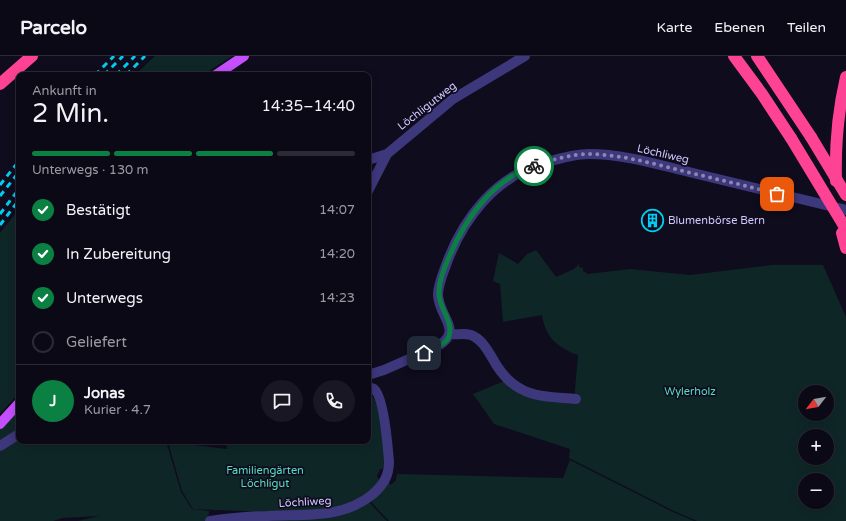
<!DOCTYPE html>
<html lang="de">
<head>
<meta charset="utf-8">
<style>
  body { margin:0; font-family:"Varela Round",sans-serif; background:#191723; color:#f1f3f6; height:100vh; display:flex; flex-direction:column; font-size:15px; white-space:nowrap }
  * { box-sizing:border-box; margin:0 }
  p { font-size:13px; color:#9a9aa1 }
  .icon { flex:none; width:22px; height:22px; fill:none; stroke:currentColor; stroke-width:2; stroke-linecap:round; stroke-linejoin:round }
  .map { position:relative; flex:1; overflow:hidden }
  .sheet { position:absolute; left:16px; top:16px; width:355px; height:372px; display:flex; flex-direction:column; background:#0b0916; border-radius:8px; box-shadow:0 2px 10px #0003,0 0 0 1px #2b2a35 }
  .sheet>* { flex:none }
  .needle { width:26px; rotate:239deg }
  .fabs { position:absolute; left:798px; top:329px; display:grid; gap:8px }
  .fabs a { display:grid; place-items:center; width:36px; height:36px; border-radius:50%; background:#0b0916; box-shadow:0 2px 10px #0003,0 0 0 1px #2b2a35; font-size:20px }
  .pin { position:absolute; display:grid; place-items:center; width:34px; height:34px; color:#fff; margin:-17px; border-radius:8px; box-shadow:0 2px 6px #0006 }
  .courier { position:absolute; display:grid; place-items:center; width:40px; height:40px; margin:-20px; border:3px solid #0b8043; border-radius:50%; background:#fff; color:#222; box-shadow:0 1px 5px #0007 }
  .head em { font-style:normal; font-weight:600 }
  .head div { display:flex; flex-direction:column-reverse }
  .head { display:flex; align-items:center; justify-content:space-between; height:68px; padding:0 16px }
  h1 { font-size:26px; font-weight:600; line-height:30px }
  .bar { display:grid; grid-template-columns:repeat(4,1fr); gap:6px 4px; align-content:center; height:48px; padding:0 16px }
  .bar i { height:5px; border-radius:3px; background:#2b2a35 }
  .bar .current { background:#0b8043 }
  .bar p { grid-column:span 4 }
  .line { display:flex; align-items:center; gap:10px; padding:0 16px; border-top:1px solid #2b2a35 }
  .line div { flex:1 }
  .round { display:grid; place-items:center; flex:none; width:42px; height:42px; border-radius:21px; background:#191723 }
  ol { padding:0 16px; list-style:none }
  li { display:flex; align-items:center; gap:12px; height:44px }
  li p { margin-inline-start:auto }
  li .icon { padding:4px; border-radius:50%; background:#0b8043; color:#fff; stroke-width:4 }
  li:last-child { color:#9a9aa1 }
  li i { width:22px; height:22px; border:2px solid #2b2a35; border-radius:50% }
  header { display:flex; align-items:center; gap:24px; box-sizing:border-box; height:56px; padding:0 20px; background:#0b0916; border-bottom:1px solid #2b2a35 }
  header strong { font-size:19px }
  nav { display:flex; gap:22px; margin-inline-start:auto; font-size:14px }
  .map>svg:first-child { display:block }
  .green { fill:#0f2627; fill-rule:evenodd }
  .lines { fill:none; stroke-linecap:round; stroke-linejoin:round }
  .street { stroke:#3d377c; stroke-width:10 }
  .primary { stroke:#c54ffe; stroke-width:10 }
  .highway { stroke:#fe4394; stroke-width:12 }
  .rail { stroke:#02cdf1; stroke-width:3; stroke-dasharray:6 5; stroke-linecap:butt }
  .highway-bridge { stroke:#fe4394; stroke-width:12 }
  .done { stroke:#8d86b0; stroke-width:4; stroke-dasharray:0 7.2 }
  .route { stroke:#0b8043; stroke-width:5 }
  .labels { text-anchor:middle; dominant-baseline:central; stroke-width:3.5; stroke-linejoin:round; paint-order:stroke }
  .street-label { font-size:11px; fill:#d1c8ff; stroke:#0f0c1d }
  .poi-label { font-size:11px; fill:#d1c8ff; stroke:#0f0c1d; text-anchor:start }
  .park-label { font-size:11px; fill:#55ddc2; stroke:#0f0c1d }
</style>
</head>
<body>
<header>
<strong>Parcelo</strong>
<nav><a>Karte</a><a>Ebenen</a><a>Teilen</a></nav>
</header>
<div class="map">
<svg width="846" height="465" viewBox="0 0 846 465">
  <rect width="100%" height="100%" fill="#0f0c1d"/>
  <!-- green -->
  <path class="green" d="M155,0H232L203,19H135Z
    M19,153V337L0,358V177Z
    M536,194L556,221L574,213L579,208V211L583,212V215L588,218L630,213L690,219L772,209H823L846,261V465H697L674,455L569,402L570,393L494,368L473,338L504,325L574,345L578,299C558,292 545,281 542,259L503,266L500,228L493,225L499,197L518,208L527,198ZM805,336H827V358H805ZM805,380H827V402H805ZM805,424H827V446H805Z
    M368,337C382,342 384,396 384,410L382,413H380L377,420L379,424L378,429L365,439L346,449L327,454L267,456L193,453L182,435L168,386L227,393L226,385H368Z
    M19,347V385H166L181,436L192,453L209,455L208,465H78L99,460L62,462L53,465H0V369Z
    M570,404L673,456L694,465H389L369,444L389,426L391,429L396,424L397,418L563,422Z
    M367,444L387,465H215L318,459Z"/>
  <g class="lines">
    <!-- street -->
    <path class="street" d="M368,104L387,98L453,43L525,0
      M368,135L387,98
      M449,278C456,279 464,277 471,279C484,284 490,299 497,310C503,319 511,328 521,333C537,342 558,341 576,343
      M368,319L384,314L434,292C466,276 439,262 438,239C438,230 442,220 445,212C462,163 495,120 547,106C561,102 575,98 589,98C625,98 659,109 693,117C744,129 795,142 846,154
      M0,390L19,378
      M210,465C230,462 249,460 268,460C305,458 343,463 373,438C383,429 389,420 389,406C388,393 384,340 374,333C372,332 370,331 368,331"/>
    <!-- primary -->
    <path class="primary" d="M216,19L244,0
      M0,368L19,347"/>
    <!-- highway -->
    <path class="highway" d="M734,0L762,38L791,82
      M757,0L811,81
      M0,28L32,0
      M836,125C835,91 838,55 846,21
      M842,177L846,192"/>
    <!-- rail -->
    <path class="rail" d="M95,19L114,0
      M104,19L123,0
      M116,19L135,0
      M126,19L145,0
      M0,129L19,105
      M0,140L19,116
      M0,158L19,133
      M0,169L19,144"/>
    <!-- highway-bridge -->
    <path class="highway-bridge" d="M811,81L846,139
      M791,82L846,173"/>
  </g>
  <g class="lines">
    <!-- done -->
    <path class="done" d="M534,110C551,104 571,98 590,98C625,99 658,109 691,117C720,124 748,130 777,138"/>
    <!-- route -->
    <path class="route" d="M424,297C432,293 446,289 449,280C454,265 438,252 439,236C439,224 444,212 449,201C465,163 492,124 534,110"/>
  </g>
  <!-- icons -->
  <defs>
    <symbol id="building-ring" viewBox="-11 -11 22 22"><circle r="9.5" fill="#0f0c1d" stroke="#02cdf1" stroke-width="1.5"/><path d="M-4-6H4V6H1V3H-1V6H-4ZM-2.5-4.3h1.7v1.8h-1.7ZM.8-4.3h1.7v1.8H.8ZM-2.5-1h1.7V.8h-1.7ZM.8-1h1.7V.8H.8Z" fill="#02cdf1"/></symbol>
  </defs>
  <g fill-rule="evenodd">
    <use href="#building-ring" x="640" y="152" width="25" height="25"/>
  </g>
  <g class="labels">
    <!-- street labels -->
    <g class="street-label">
      <text transform="translate(427 50) rotate(-38)">Löchligutweg</text>
      <text transform="translate(663 98) rotate(13)">Löchliweg</text>
      <text transform="translate(305 446) rotate(-3)">Löchliweg</text>
    </g>
    <!-- poi labels -->
    <g class="poi-label">
      <text x="668" y="164">Blumenbörse Bern</text>
    </g>
    <!-- park labels -->
    <g class="park-label">
      <text x="690" y="335">Wylerholz</text>
      <text x="265" y="414">Familiengärten<tspan x="265" dy="13">Löchligut</tspan></text>
    </g>
  </g>
</svg>
<div class="fabs">
<a><svg class="needle" viewBox="-14 -14 28 28"><path d="M0-13l5 13h-10z" fill="#e53935"/><path d="M0 13l5-13h-10z" fill="#9a9aa1"/></svg></a>
<a>+</a>
<a>−</a>
</div>
<div class="pin" style="left:777px;top:138px;background:#ea580c"><svg class="icon" aria-label="bag" viewBox="0 0 24 24"><path d="M5 8h14l-1 12H6zM9 8a3 3 0 0 1 6 0"/></svg></div>
<div class="pin" style="left:424px;top:297px;background:#1f2937"><svg class="icon" aria-label="home" viewBox="0 0 24 24"><path d="M3 11l9-7 9 7M6 9v11h12V9"/></svg></div>
<div class="courier" style="left:534px;top:110px"><svg class="icon" aria-label="bike" viewBox="0 0 24 24"><circle cx="6" cy="16" r="4"/><circle cx="18" cy="16" r="4"/><path d="M6 16l4-8h5l3 8M10 8l3 8H6M13 5h3"/></svg></div>
<section class="sheet">
<div class="head"><div><h1>2 Min.</h1><p>Ankunft in</p></div><em>14:35–14:40</em></div>
<div class="bar"><i class="current"></i><i class="current"></i><i class="current"></i><i></i><p>Unterwegs · 130 m</p></div>
<ol>
<li><svg class="icon" aria-label="check" viewBox="0 0 24 24"><path d="M5 12l5 5 9-10"/></svg>Bestätigt<p>14:07</p></li>
<li><svg class="icon" aria-label="check" viewBox="0 0 24 24"><path d="M5 12l5 5 9-10"/></svg>In Zubereitung<p>14:20</p></li>
<li><svg class="icon" aria-label="check" viewBox="0 0 24 24"><path d="M5 12l5 5 9-10"/></svg>Unterwegs<p>14:23</p></li>
<li><i></i>Geliefert</li>
</ol>
<div class="line" style="height:72px"><b class="round" style="background:#0b8043;color:#fff">J</b><div><b>Jonas</b><p>Kurier · 4.7</p></div><a class="round"><svg class="icon" aria-label="chat" viewBox="0 0 24 24"><path d="M4 5h16v11H9l-5 4z"/></svg></a><a class="round"><svg class="icon" aria-label="phone" viewBox="0 0 24 24"><path d="M5 4h4l2 5-3 2q2 4 5 5l2-3 5 2v4C11 20 4 13 5 4z"/></svg></a></div>
</section>
</div>
</body>
</html>
